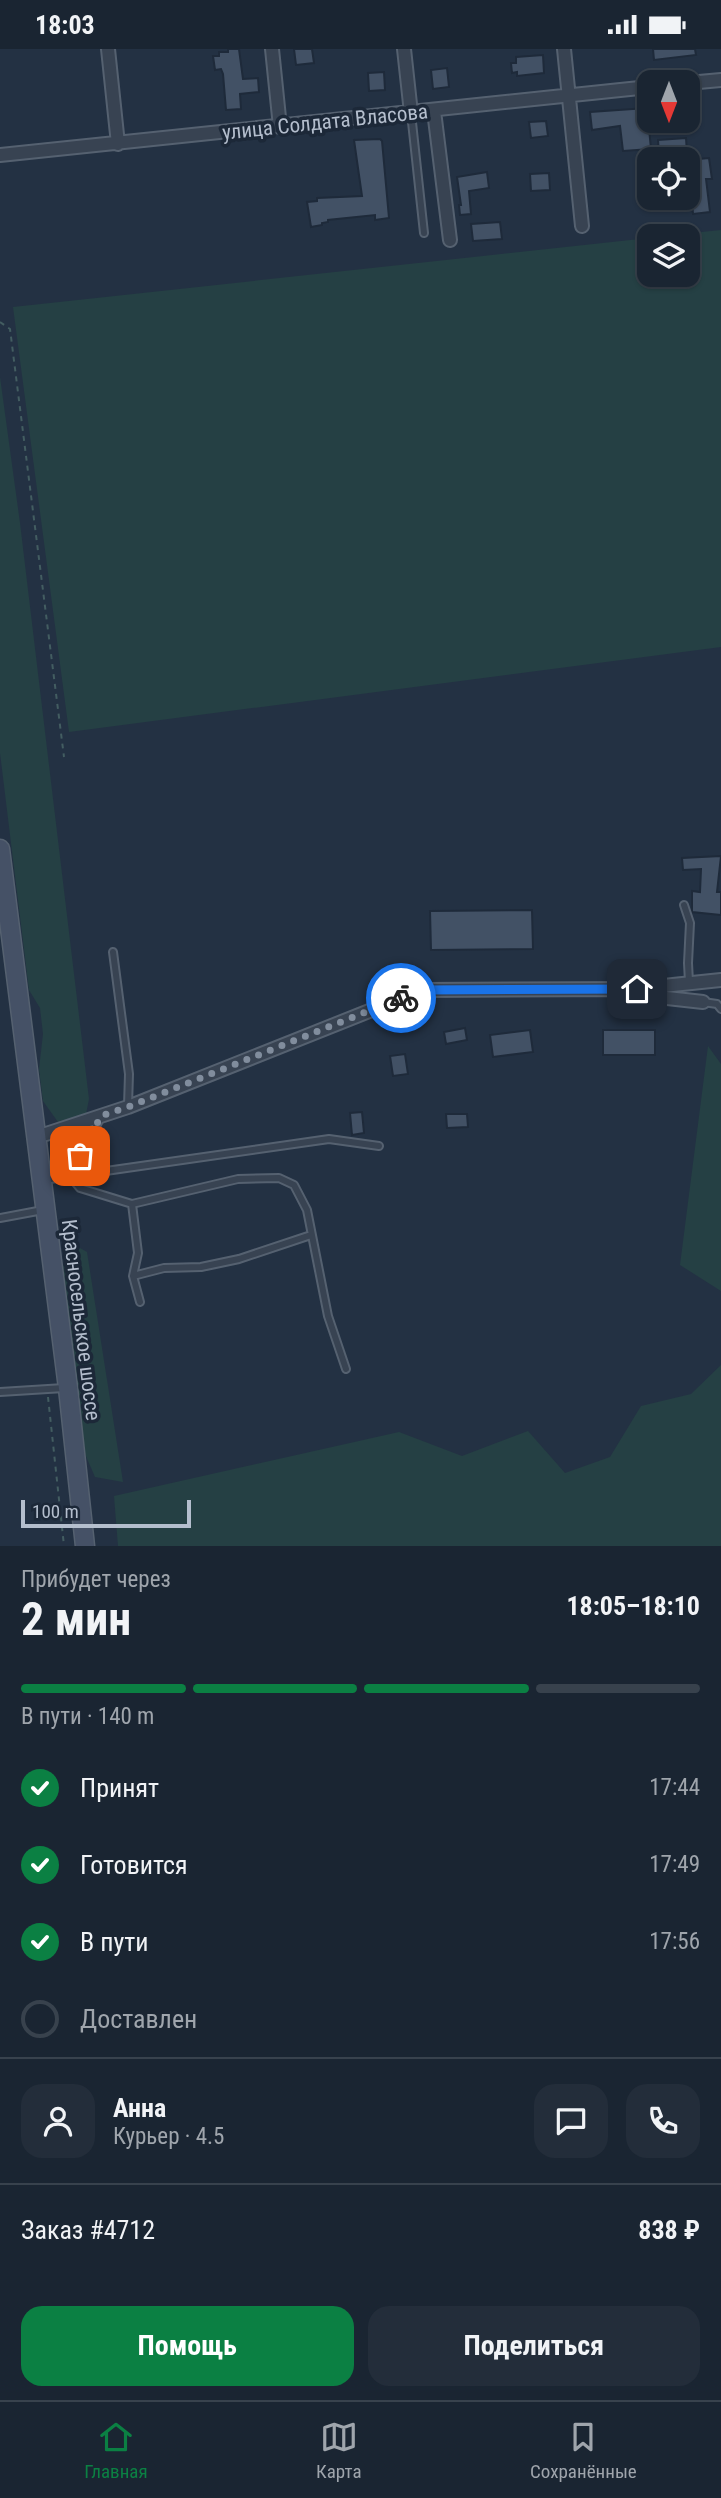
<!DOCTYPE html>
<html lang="ru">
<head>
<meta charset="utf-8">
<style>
  body { margin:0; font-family:"Roboto Condensed",sans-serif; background:#232d3a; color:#f1f3f6; height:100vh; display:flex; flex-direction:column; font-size:26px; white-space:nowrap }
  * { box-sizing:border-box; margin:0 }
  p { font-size:23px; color:#9fa5ac }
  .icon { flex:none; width:38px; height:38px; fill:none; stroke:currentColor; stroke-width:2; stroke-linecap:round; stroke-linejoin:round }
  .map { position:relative; height:1497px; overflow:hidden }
  .sheet { display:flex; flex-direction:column; background:#1a2532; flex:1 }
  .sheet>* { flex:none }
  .needle { width:46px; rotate:180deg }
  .fabs { position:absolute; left:637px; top:21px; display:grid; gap:14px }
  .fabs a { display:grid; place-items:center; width:63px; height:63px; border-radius:14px; background:#1a2532; box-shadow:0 2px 5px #0004,0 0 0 2px #38424d; font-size:35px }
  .scale { position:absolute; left:21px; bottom:18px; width:170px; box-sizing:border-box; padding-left:7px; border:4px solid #b4becd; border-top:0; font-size:19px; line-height:24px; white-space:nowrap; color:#b4becd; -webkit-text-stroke:5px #1c2838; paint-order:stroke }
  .pin { position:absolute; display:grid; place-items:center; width:60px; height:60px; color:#fff; margin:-30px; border-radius:14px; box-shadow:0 4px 10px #0006 }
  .courier { position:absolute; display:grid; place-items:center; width:70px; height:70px; margin:-35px; border:5px solid #1a73e8; border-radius:50%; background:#fff; color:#222; box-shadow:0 2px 9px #0007 }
  .summary em { font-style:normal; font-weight:700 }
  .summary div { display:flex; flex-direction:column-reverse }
  .summary { display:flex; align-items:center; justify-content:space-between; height:119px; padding:0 21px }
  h1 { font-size:46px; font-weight:700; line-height:52px }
  .bar { display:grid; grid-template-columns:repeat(4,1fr); gap:10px 7px; align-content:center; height:84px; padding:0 21px }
  .bar i { height:9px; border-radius:5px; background:#38424d }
  .bar .active { background:#0b8043 }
  .bar p { grid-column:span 4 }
  .line { display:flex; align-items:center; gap:18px; padding:0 21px; border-top:2px solid #38424d }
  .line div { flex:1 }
  .round { display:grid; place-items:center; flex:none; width:74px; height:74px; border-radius:21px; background:#232d3a }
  ol { padding:0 21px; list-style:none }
  li { display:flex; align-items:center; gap:21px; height:77px }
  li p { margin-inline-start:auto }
  li .icon { padding:7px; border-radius:50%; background:#0b8043; color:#fff; stroke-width:4 }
  li:last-child { color:#9fa5ac }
  li i { width:38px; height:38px; border:4px solid #38424d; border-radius:50% }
  .cta { display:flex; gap:14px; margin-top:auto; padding:14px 21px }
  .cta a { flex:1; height:80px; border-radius:21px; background:#0b8043; color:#fff; font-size:28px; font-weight:700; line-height:80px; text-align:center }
  .cta a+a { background:#232d3a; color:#f1f3f6 }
  .status { display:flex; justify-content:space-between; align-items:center; height:49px; padding:0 35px; background:#1a2532; direction:ltr }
  .status svg { height:19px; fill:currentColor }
  .tabs { display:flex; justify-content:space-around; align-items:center; height:98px; border-top:2px solid #38424d; background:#1a2532; font-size:19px; color:#9fa5ac }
  .tabs a { display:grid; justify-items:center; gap:4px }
  .tabs .active { color:#0b8043 }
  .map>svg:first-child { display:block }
  .green { fill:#254044 }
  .building { fill:#425165; stroke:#1e2a3a; stroke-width:2 }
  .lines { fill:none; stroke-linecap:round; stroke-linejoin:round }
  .lane-casing { stroke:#556170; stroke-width:10 }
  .street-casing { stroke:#556170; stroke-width:16 }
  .secondary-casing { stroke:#556170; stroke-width:21 }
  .path { stroke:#435d61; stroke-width:2; stroke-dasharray:5 5; stroke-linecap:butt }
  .lane { stroke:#384352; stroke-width:6 }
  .street { stroke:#384352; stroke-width:12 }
  .secondary { stroke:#455166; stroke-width:18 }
  .done { stroke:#818d9d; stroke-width:7; stroke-dasharray:0 12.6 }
  .route { stroke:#1a73e8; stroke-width:9 }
  .labels { text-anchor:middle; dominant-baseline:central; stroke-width:7; stroke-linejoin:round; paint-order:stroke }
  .street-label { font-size:21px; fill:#b4becd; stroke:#1c2838 }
</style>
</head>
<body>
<div class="status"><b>18:03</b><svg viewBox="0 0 49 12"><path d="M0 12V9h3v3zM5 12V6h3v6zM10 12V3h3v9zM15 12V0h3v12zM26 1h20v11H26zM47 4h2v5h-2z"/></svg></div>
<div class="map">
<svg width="721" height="1497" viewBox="0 0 721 1497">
  <rect width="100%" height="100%" fill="#233143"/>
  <!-- green -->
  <path class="green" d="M721,181V598L69,683L13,258L649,189V226H688V187H663Z
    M0,328L20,474L89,1050L86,1065L58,1073L43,1052L39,1020L43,985L40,959L29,941L0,704Z
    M708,997L721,1015V1242L680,1216Z
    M73,1195L87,1203L123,1433L95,1428L85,1405L63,1218Z
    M721,1316V1497H118L114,1447L399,1383L462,1407L528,1382L565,1424L610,1408L641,1357L691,1345Z"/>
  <!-- building -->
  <path class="building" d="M228,0H239L243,30L258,29L259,43L240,45L241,60L226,61L223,25L221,20L215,21L213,7H219V3H228Z
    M294,0H312L314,14L296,16Z
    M653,0H695L696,6L654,11Z
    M543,6L544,24L517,27V23L512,24L511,14H516V8Z
    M447,19L449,38L433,40L431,21Z
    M384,23L385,41L369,42L368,24Z
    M647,59L651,100L623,102L620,77L592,81L590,63Z
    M546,72L548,87L531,89L529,73Z
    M686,89L687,104L659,106L658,91Z
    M380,90L382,92L389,169L375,171V166L328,171V173L322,174V176L311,178L307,153L317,152V149L362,147L354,91Z
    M709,109L712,130H706L710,163L693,165L690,131H688V111Z
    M487,123L489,139L469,142L471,165L460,166L459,156H461L457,128Z
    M549,124L550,141L531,142L530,125Z
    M500,173L502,190L473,192L471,175Z
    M721,807L717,843H721V866L692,863V842L700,843L701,820L683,821L682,809Z
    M532,861L533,900L431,901L430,862Z
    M465,979L467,991L446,995L444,983Z
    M530,981L533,1003L493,1008L490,986Z
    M603,981H655V1006H603Z
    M405,1005L408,1025L393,1027L390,1007Z
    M362,1063L364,1084L352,1086L350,1064Z
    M446,1065H467L468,1078L447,1079Z"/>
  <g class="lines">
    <defs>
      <path id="lane" d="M411,64L424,184
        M684,856L690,874L688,914L689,933
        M113,903L129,1025L128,1057
        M703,953L717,955L721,960
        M101,1068L70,1127L80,1139L132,1155L238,1130L279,1129L294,1136L307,1161L328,1267L346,1320
        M43,1131L329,1090L379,1097
        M132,1155L138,1204L133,1227L140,1253
        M0,1169L43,1161
        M133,1227L164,1219L201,1218L239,1210L311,1186
        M0,1343L64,1339"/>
      <path id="street" d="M108,0L118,95
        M272,0L280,78
        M404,0L411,64
        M564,0L582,177
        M688,34L721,31
        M434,62L450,191
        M0,106L649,38
        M644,939L721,931
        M36,1087L46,1085L128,1058L422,941L637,940L667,949L703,953"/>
      <path id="secondary" d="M0,800L68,1339L85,1497"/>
    </defs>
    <!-- lane casing -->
    <use href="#lane" class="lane-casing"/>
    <!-- street casing -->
    <use href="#street" class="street-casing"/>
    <!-- secondary casing -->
    <use href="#secondary" class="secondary-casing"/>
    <!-- path -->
    <path class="path" d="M0,273L10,280L64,708
      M48,1348L64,1497"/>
    <!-- lane -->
    <use href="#lane" class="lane"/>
    <!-- street -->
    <use href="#street" class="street"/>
    <!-- secondary -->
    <use href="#secondary" class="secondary"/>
  </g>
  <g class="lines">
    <!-- done -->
    <path class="done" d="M80,1107L101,1067L128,1058L401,949"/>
    <!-- route -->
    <path class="route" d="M401,949L422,941L637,940"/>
  </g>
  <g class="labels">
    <!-- street labels -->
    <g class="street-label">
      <text transform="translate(325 73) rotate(-6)">улица Солдата Власова</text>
      <text transform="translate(81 1271) rotate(83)">Красносельское шоссе</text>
    </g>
  </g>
</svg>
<div class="fabs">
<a><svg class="needle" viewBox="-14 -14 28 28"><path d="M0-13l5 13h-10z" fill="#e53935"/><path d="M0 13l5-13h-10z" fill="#9fa5ac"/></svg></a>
<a><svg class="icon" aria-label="locate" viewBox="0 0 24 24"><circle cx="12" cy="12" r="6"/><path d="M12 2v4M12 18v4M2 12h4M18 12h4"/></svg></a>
<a><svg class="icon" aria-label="layers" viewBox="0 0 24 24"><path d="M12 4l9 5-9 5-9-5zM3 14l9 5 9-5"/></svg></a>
</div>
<div class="scale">100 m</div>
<div class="pin" style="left:80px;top:1107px;background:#ea580c"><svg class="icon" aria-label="bag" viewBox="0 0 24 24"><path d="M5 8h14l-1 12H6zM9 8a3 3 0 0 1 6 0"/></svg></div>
<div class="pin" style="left:637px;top:940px;background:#1f2937"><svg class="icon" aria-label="home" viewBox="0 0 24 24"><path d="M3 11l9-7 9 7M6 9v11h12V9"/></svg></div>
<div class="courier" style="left:401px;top:949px"><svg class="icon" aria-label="bike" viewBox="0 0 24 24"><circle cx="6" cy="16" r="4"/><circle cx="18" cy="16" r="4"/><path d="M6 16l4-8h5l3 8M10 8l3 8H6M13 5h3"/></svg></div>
</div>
<section class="sheet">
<div class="summary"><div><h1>2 мин</h1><p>Прибудет через</p></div><em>18:05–18:10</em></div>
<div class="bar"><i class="active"></i><i class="active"></i><i class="active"></i><i></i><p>В пути · 140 m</p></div>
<ol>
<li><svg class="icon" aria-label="check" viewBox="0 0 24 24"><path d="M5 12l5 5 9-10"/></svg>Принят<p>17:44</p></li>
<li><svg class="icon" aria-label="check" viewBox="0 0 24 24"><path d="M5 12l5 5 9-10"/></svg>Готовится<p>17:49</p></li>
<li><svg class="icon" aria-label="check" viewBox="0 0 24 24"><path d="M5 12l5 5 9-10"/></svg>В пути<p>17:56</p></li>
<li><i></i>Доставлен</li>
</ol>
<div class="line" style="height:126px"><a class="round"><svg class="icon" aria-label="person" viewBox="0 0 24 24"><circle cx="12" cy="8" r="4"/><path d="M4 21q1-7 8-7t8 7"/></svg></a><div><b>Анна</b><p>Курьер · 4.5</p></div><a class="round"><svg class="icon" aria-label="chat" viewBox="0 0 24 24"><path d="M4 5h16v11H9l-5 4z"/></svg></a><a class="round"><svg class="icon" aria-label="phone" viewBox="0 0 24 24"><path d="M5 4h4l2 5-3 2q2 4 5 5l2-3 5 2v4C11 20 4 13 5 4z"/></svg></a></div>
<div class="line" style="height:91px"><div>Заказ #4712</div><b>838 ₽</b></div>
<div class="cta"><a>Помощь</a><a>Поделиться</a></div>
</section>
<nav class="tabs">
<a class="active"><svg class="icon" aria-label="home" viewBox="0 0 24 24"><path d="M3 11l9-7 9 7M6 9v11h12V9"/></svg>Главная</a>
<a><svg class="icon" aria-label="map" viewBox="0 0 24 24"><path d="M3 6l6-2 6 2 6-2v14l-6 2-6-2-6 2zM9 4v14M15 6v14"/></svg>Карта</a>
<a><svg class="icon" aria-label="saved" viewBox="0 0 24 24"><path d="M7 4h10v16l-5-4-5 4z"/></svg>Сохранённые</a>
</nav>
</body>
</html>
